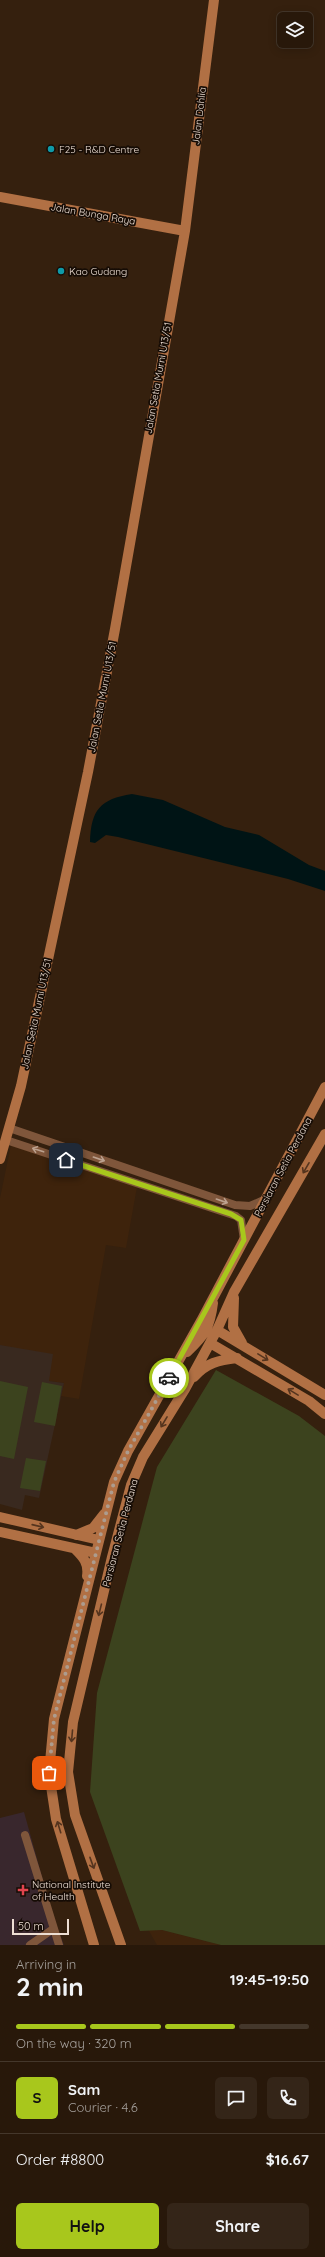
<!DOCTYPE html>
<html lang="en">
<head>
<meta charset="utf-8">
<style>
  body { margin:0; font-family:Quicksand,sans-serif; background:#342518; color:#f1f3f6; height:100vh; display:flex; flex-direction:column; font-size:15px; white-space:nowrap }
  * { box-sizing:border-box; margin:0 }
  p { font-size:13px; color:#a5a09c }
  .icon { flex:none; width:22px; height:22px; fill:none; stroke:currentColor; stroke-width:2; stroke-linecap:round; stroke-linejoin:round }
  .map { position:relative; height:1945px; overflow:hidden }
  .sheet { display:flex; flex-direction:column; background:#28180a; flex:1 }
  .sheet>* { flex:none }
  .tools { position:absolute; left:277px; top:12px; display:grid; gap:8px }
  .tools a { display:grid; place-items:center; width:36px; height:36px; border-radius:6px; background:#28180a; box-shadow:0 2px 10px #0003,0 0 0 1px #44372b; font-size:20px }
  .scale { position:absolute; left:12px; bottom:10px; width:57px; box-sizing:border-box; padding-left:4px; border:2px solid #edded3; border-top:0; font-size:11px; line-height:14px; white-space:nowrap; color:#edded3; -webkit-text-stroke:3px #160c05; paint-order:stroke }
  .pin { position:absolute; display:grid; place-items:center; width:34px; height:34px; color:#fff; margin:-17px; border-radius:8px; box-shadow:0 2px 6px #0006 }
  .courier { position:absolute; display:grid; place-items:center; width:40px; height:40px; margin:-20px; border:3px solid #a8c71c; border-radius:50%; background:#fff; color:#222; box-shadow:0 1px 5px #0007 }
  .summary em { font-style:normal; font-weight:800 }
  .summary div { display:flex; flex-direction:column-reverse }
  .summary { display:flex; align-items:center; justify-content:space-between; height:68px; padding:0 16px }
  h1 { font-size:26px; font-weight:800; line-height:30px }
  .bar { display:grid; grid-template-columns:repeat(4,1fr); gap:6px 4px; align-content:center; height:48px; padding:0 16px }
  .bar i { height:5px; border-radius:3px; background:#44372b }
  .bar .current { background:#a8c71c }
  .bar p { grid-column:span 4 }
  .line { display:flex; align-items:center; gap:10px; padding:0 16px; border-top:1px solid #44372b }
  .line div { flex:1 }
  .round { display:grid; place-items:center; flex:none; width:42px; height:42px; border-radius:6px; background:#342518 }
  .primary-button { display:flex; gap:8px; margin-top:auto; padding:8px 16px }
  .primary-button a { flex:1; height:46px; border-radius:6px; background:#a8c71c; color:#111; font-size:16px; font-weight:800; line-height:46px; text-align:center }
  .primary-button a+a { background:#342518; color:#f1f3f6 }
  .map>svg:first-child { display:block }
  .built { fill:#3e230c }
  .education { fill:#39291f }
  .medical { fill:#39272d }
  .green { fill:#3c431e }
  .water { fill:#001415 }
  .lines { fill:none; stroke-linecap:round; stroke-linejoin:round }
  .street { stroke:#7f563b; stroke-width:8 }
  .secondary { stroke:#b17044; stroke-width:10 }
  .oneway { stroke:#bca18f }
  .oneway2 { stroke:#54341e }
  .done { stroke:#ad9c8e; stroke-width:4; stroke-dasharray:0 7.2 }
  .route { stroke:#a8c71c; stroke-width:5 }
  .culture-dot { fill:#0f9aa8; stroke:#160c05; stroke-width:1.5 }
  .health-dot { fill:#e0444e; stroke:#160c05; stroke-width:1.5 }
  .labels { text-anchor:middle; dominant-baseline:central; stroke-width:3.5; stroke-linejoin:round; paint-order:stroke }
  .street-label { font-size:10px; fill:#edded3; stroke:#160c05 }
  .poi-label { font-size:10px; fill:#edded3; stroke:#160c05; text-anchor:start }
</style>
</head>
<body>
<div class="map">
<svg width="325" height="1945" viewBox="0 0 325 1945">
  <rect width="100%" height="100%" fill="#35200e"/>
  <!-- built -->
  <path class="built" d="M11,1145L137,1187L126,1248L106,1245L79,1399L61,1396L64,1383L49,1381L0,1345V1198Z
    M148,1929L162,1930L221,1945H157Z"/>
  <!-- education -->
  <path class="education" d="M0,1345L53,1354L49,1381L64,1383L39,1498L25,1495L22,1510L0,1504Z"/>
  <!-- medical -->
  <path class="medical" d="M24,1812L53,1916L64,1945H0V1818Z"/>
  <!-- green -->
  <path class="green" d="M216,1370L299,1416L325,1436V1945H221L162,1930L140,1931L90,1792L97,1693L157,1467Z
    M0,1381L28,1387L14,1459L0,1456Z
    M42,1382L62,1386L55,1426L34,1422Z
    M26,1458L46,1461L40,1491L20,1488Z"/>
  <!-- water -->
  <path class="water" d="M132,794L163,800L225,827L259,835L309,865L325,871V891L288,879L118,837L106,835L95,843L90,842C91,810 100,799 132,794Z"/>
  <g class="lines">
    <!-- street -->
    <path class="street" d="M9,1128L235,1205L250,1206L266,1199
      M6,1140L236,1216L241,1220L244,1240
      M25,1835L59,1945
      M30,1945L53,1929"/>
    <!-- secondary -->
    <path class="secondary" d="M0,197L185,231
      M0,1159L21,1086L88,772L115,629L185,231L214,0
      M234,1298L233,1327L242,1343
      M217,1330L325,1395
      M210,1343L309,1401L325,1414
      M187,1352C205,1335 210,1328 213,1303
      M194,1377C206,1363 219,1360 237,1358
      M0,1517L99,1540
      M0,1532L96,1553
      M76,1535L93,1528L104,1514
      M75,1549C83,1557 89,1563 87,1576
      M94,1945L56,1819L49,1773L54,1719L114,1482L128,1451L201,1321L325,1087
      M121,1945L75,1815L68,1772L73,1722L112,1557L131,1485L143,1457L185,1389L217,1330L234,1292L325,1134"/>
  </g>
  <!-- one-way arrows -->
  <defs><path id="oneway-shaft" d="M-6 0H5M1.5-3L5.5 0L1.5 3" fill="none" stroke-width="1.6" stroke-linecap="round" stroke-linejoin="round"/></defs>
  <g class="oneway">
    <use href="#oneway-shaft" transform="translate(38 1150) rotate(-162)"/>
    <use href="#oneway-shaft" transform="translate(99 1159) rotate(19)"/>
    <use href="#oneway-shaft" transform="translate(222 1201) rotate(19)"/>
  </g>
  <g class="oneway2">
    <use href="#oneway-shaft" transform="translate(306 1168) rotate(120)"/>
    <use href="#oneway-shaft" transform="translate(263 1357) rotate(31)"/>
    <use href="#oneway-shaft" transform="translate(293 1392) rotate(-149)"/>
    <use href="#oneway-shaft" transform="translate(164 1422) rotate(121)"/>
    <use href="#oneway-shaft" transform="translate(38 1526) rotate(13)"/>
    <use href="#oneway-shaft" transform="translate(100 1610) rotate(104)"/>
    <use href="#oneway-shaft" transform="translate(72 1736) rotate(95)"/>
    <use href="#oneway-shaft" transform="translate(59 1827) rotate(-107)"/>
    <use href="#oneway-shaft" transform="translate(92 1863) rotate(70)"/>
  </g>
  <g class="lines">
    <!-- done -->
    <path class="done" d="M49,1773L54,1719L114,1482L128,1451L169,1378"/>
    <!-- route -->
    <path class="route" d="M66,1160L231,1214L241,1220L244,1240L169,1378"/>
  </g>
  <!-- markers -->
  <g class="culture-dot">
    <circle cx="51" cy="149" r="4"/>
    <circle cx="61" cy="271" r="4"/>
  </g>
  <path class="health-dot" d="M21 1884h4v4h4v4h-4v4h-4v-4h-4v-4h4z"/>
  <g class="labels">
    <!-- street labels -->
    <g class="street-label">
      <text transform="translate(199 116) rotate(-83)">Jalan Dahlia</text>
      <text transform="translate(93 214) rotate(10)">Jalan Bunga Raya</text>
      <text transform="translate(158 378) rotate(-80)">Jalan Setia Murni U13/51</text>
      <text transform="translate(102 697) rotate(-79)">Jalan Setia Murni U13/51</text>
      <text transform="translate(36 1014) rotate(-78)">Jalan Setia Murni U13/51</text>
      <text transform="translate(283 1167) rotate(-62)">Persiaran Setia Perdana</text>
      <text transform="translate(120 1533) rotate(-75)">Persiaran Setia Perdana</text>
    </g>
    <!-- poi labels -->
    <g class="poi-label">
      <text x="59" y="149">F25 - R&amp;D Centre</text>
      <text x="69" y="271">Kao Gudang</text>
      <text x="32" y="1884">National Institute<tspan x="32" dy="12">of Health</tspan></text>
    </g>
  </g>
</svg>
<div class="tools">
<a><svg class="icon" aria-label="layers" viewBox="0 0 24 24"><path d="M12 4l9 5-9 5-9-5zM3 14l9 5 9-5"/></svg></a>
</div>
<div class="scale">50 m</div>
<div class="pin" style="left:49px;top:1773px;background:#ea580c"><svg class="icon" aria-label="bag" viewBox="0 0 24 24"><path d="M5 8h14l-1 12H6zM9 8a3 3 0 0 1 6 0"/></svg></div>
<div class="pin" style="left:66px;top:1160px;background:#1f2937"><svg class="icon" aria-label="home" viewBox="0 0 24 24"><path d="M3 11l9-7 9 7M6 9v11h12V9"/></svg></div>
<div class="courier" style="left:169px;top:1378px"><svg class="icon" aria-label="car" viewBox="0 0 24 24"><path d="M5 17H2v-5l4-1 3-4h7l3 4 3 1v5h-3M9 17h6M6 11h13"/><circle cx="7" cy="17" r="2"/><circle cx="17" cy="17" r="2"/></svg></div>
</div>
<section class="sheet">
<div class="summary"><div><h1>2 min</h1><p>Arriving in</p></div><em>19:45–19:50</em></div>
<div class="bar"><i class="current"></i><i class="current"></i><i class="current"></i><i></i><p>On the way · 320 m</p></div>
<div class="line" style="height:72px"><b class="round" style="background:#a8c71c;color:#111">S</b><div><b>Sam</b><p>Courier · 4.6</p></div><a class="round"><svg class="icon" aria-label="chat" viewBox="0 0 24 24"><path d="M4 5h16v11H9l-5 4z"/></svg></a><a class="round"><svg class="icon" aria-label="phone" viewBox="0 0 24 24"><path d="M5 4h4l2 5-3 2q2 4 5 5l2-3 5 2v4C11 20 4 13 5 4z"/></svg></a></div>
<div class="line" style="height:52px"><div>Order #8800</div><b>$16.67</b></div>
<div class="primary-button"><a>Help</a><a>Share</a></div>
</section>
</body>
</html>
